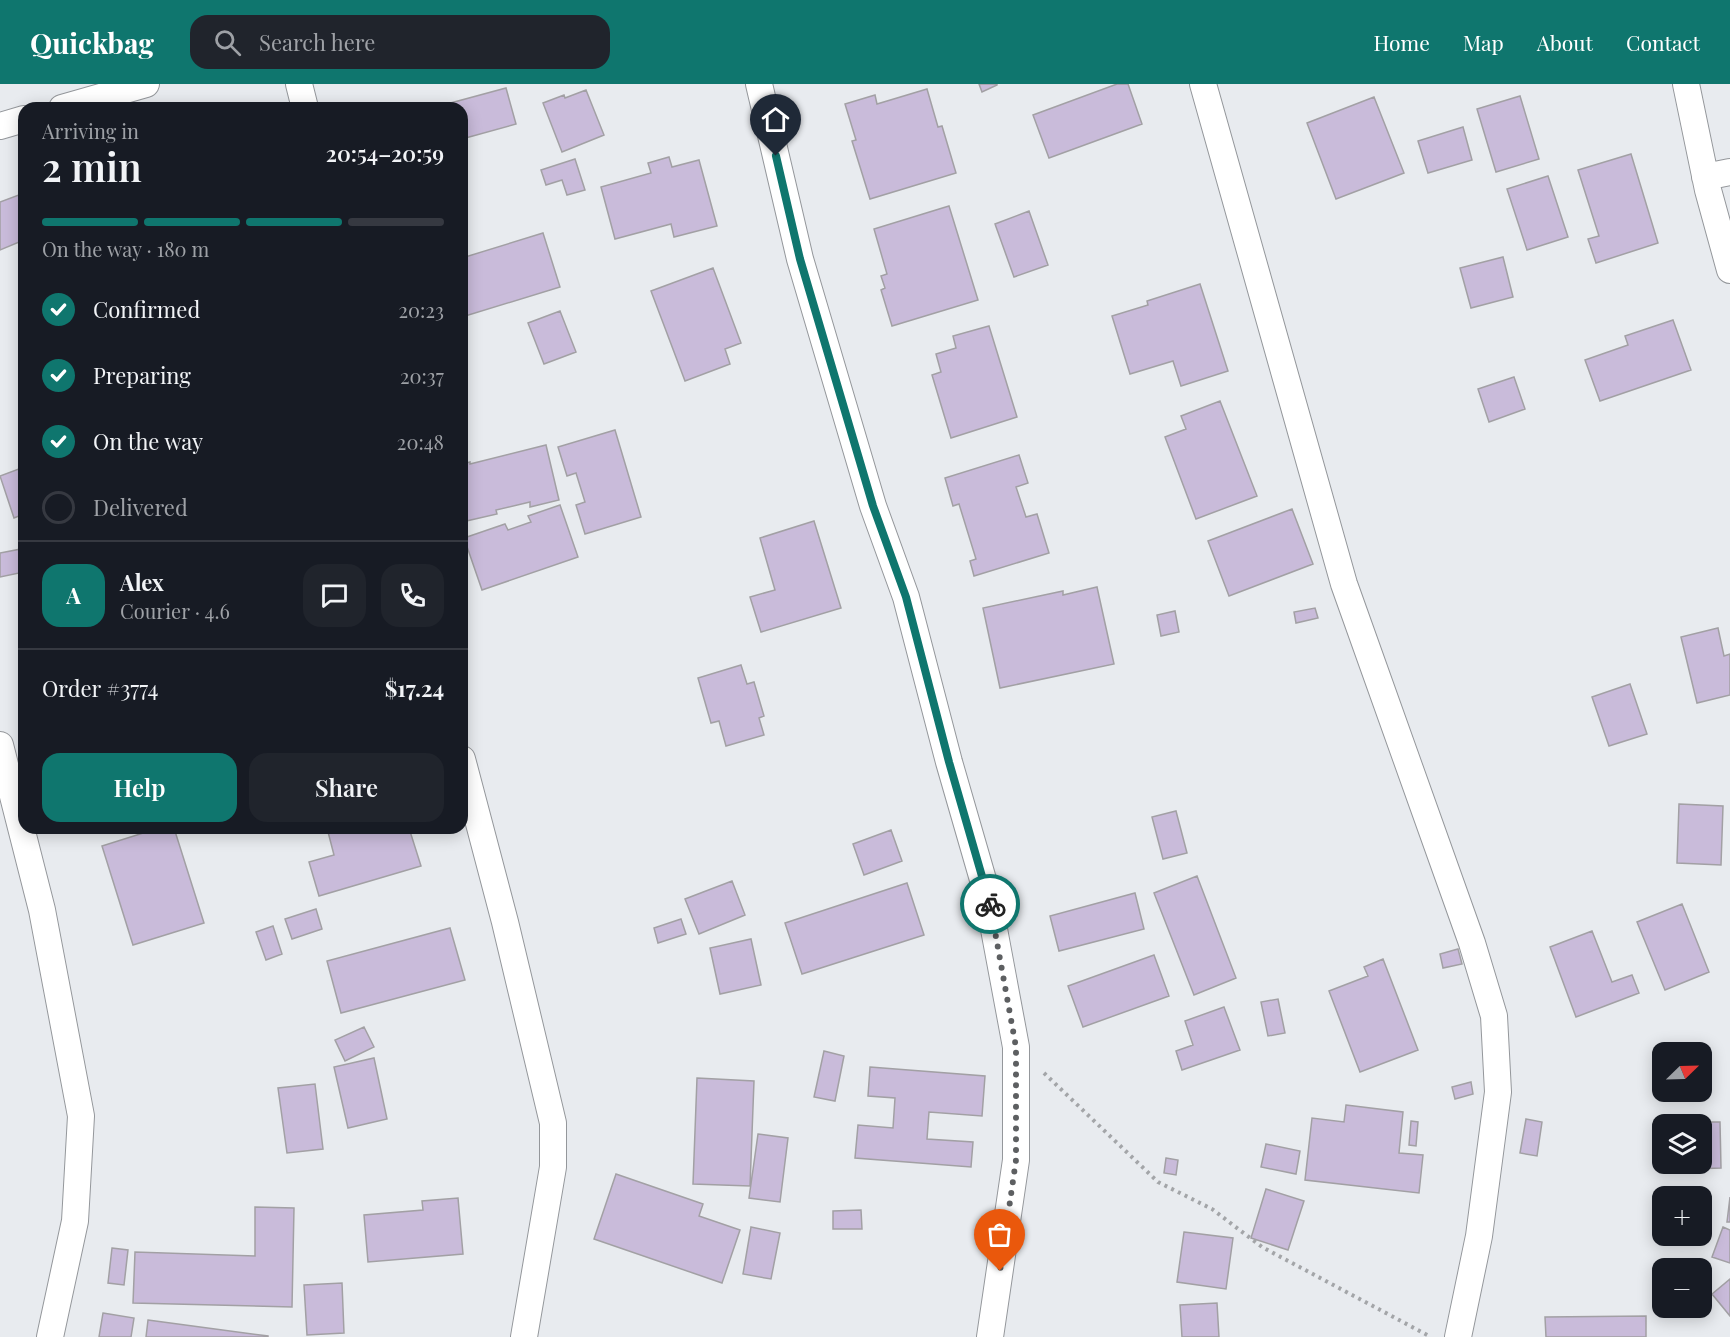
<!DOCTYPE html>
<html lang="en">
<head>
<meta charset="utf-8">
<style>
  body { margin:0; font-family:"Playfair Display",serif; background:#20242c; color:#f1f3f6; height:100vh; display:flex; flex-direction:column; font-size:22px; white-space:nowrap }
  * { box-sizing:border-box; margin:0 }
  p { font-size:20px; color:#9ea1a6 }
  .icon { flex:none; width:33px; height:33px; fill:none; stroke:currentColor; stroke-width:2; stroke-linecap:round; stroke-linejoin:round }
  .map { position:relative; flex:1; overflow:hidden }
  .drawer { position:absolute; left:18px; top:18px; width:450px; height:732px; display:flex; flex-direction:column; background:#171b24; border-radius:18px; box-shadow:0 3px 15px #0003 }
  .drawer>* { flex:none }
  .needle { width:39px; rotate:67deg }
  .fabs { position:absolute; left:1652px; top:958px; display:grid; gap:12px }
  .fabs a { display:grid; place-items:center; width:60px; height:60px; border-radius:12px; background:#171b24; box-shadow:0 3px 15px #0003; font-size:30px }
  .pin { position:absolute; display:grid; place-items:center; width:51px; height:51px; color:#fff; margin:-62px -26px; border-radius:50% 50% 50% 0; rotate:-45deg; box-shadow:0 0 6px #0007 }
  .pin .icon { rotate:45deg }
  .courier { position:absolute; display:grid; place-items:center; width:60px; height:60px; margin:-30px; border:4px solid #0f766e; border-radius:50%; background:#fff; color:#222; box-shadow:0 2px 8px #0007 }
  .overview em { font-style:normal; font-weight:600 }
  .overview div { display:flex; flex-direction:column-reverse }
  .overview { display:flex; align-items:center; justify-content:space-between; height:102px; padding:0 24px }
  h1 { font-size:39px; font-weight:600; line-height:45px }
  .bar { display:grid; grid-template-columns:repeat(4,1fr); gap:9px 6px; align-content:center; height:72px; padding:0 24px }
  .bar i { height:8px; border-radius:4px; background:#363941 }
  .bar .active { background:#0f766e }
  .bar p { grid-column:span 4 }
  .line { display:flex; align-items:center; gap:15px; padding:0 24px; border-top:2px solid #363941 }
  .line div { flex:1 }
  .round { display:grid; place-items:center; flex:none; width:63px; height:63px; border-radius:18px; background:#20242c }
  ol { padding:0 24px; list-style:none }
  li { display:flex; align-items:center; gap:18px; height:66px }
  li p { margin-inline-start:auto }
  li .icon { padding:6px; border-radius:50%; background:#0f766e; color:#fff; stroke-width:4 }
  li:last-child { color:#9ea1a6 }
  li i { width:33px; height:33px; border:3px solid #363941; border-radius:50% }
  .button { display:flex; gap:12px; margin-top:auto; padding:12px 24px }
  .button a { flex:1; height:69px; border-radius:18px; background:#0f766e; color:#fff; font-size:24px; font-weight:600; line-height:69px; text-align:center }
  .button a+a { background:#20242c; color:#f1f3f6 }
  header { display:flex; align-items:center; gap:36px; box-sizing:border-box; height:84px; padding:0 30px; background:#0f766e; color:#fff }
  header strong { font-size:28px }
  nav { display:flex; gap:33px; margin-inline-start:auto; font-size:21px }
  .search { width:420px; height:54px; background:#20242c; display:flex; align-items:center; gap:15px; box-sizing:border-box; padding:0 21px; border-radius:18px; color:#9ea1a6; font-size:22px }
  .map>svg:first-child { display:block }
  .building { fill:#c9bbda; stroke:#a2a0a4; stroke-width:1.5 }
  .lines { fill:none; stroke-linecap:round; stroke-linejoin:round }
  .street-casing { stroke:#94979b; stroke-width:28 }
  .path { stroke:#a3a5a8; stroke-width:4; stroke-dasharray:3 4.5; stroke-linecap:butt }
  .street { stroke:#fff; stroke-width:26 }
  .done { stroke:#5d5f61; stroke-width:6; stroke-dasharray:0 10.8 }
  .route { stroke:#0f766e; stroke-width:8 }
</style>
</head>
<body>
<header>
<strong>Quickbag</strong>
<div class="search"><svg class="icon" aria-label="search" viewBox="0 0 24 24"><circle cx="10" cy="10" r="6"/><path d="M15 15l6 6"/></svg>Search here</div>
<nav><a>Home</a><a>Map</a><a>About</a><a>Contact</a></nav>
</header>
<div class="map">
<svg width="1730" height="1253" viewBox="0 0 1730 1253">
  <rect width="100%" height="100%" fill="#e8ebef"/>
  <!-- building -->
  <path class="building" d="M979,0H997V1L982,8Z
    M1117,0H1128L1142,40L1049,74L1033,31Z
    M506,4L516,40L462,55V24H432Z
    M927,5L938,43L942,42L956,89L870,115L852,57L856,56L845,20L875,11L877,20Z
    M586,6L604,51L562,68L543,19L564,11L565,14Z
    M1520,12L1539,75L1496,88L1477,25Z
    M1374,13L1404,89L1336,115L1307,39Z
    M1463,43L1472,76L1428,89L1418,57Z
    M1631,70L1658,159L1596,179L1588,155L1599,152L1578,86Z
    M669,73L672,83L699,76L717,142L674,153L671,140L615,155L601,103L651,89L648,79Z
    M575,75L585,106L567,111L562,96L546,101L541,86Z
    M1548,92L1568,153L1527,166L1507,105Z
    M24,109V156L0,166V118Z
    M949,122L978,216L892,242L881,206L885,204L881,192L887,190L874,145Z
    M1029,127L1048,181L1014,193L995,140Z
    M543,149L560,203L462,233V174Z
    M1503,173L1513,213L1471,224L1460,184Z
    M713,184L741,259L725,265L730,280L685,297L651,207Z
    M1200,200L1228,287L1181,302L1173,277L1130,290L1112,232L1148,221L1147,217Z
    M560,227L576,268L544,280L528,239Z
    M1673,236L1691,286L1600,317L1585,276L1628,261L1625,252Z
    M989,242L1017,333L951,354L932,291L941,288L936,270L956,264L953,252Z
    M1514,293L1525,325L1489,338L1478,305Z
    M1220,317L1257,412L1196,435L1165,353L1186,345L1181,332Z
    M615,346L641,433L585,450L576,421L585,418L576,389L567,392L558,363Z
    M546,361L559,416L530,423V418L496,426L497,430L462,438V380L470,378V380Z
    M1019,371L1028,399L1016,403L1026,433L1037,430L1049,469L974,492L970,477L976,475L959,420L953,422L945,394Z
    M24,383V430L14,434L0,392Z
    M560,421L578,473L482,506L464,454L505,440L508,446L531,438L528,432Z
    M1292,425L1313,480L1229,512L1208,457Z
    M814,437L841,524L761,548L750,513L775,506L760,454Z
    M21,465L24,488L0,493V469Z
    M1097,503L1114,580L1000,604L983,524L1063,507V511Z
    M1315,524L1318,534L1296,539L1294,528Z
    M1175,527L1179,548L1161,552L1157,531Z
    M1718,544L1724,572L1730,570V611L1697,619L1681,553Z
    M741,581L747,600L754,598L764,632L759,634L764,651L726,662L719,637L711,639L698,594Z
    M1630,600L1647,650L1609,662L1592,613Z
    M1679,720L1723,722L1721,781L1677,779Z
    M1176,727L1187,769L1163,775L1152,733Z
    M159,744H174L204,839L133,861L102,762Z
    M327,744H409L421,782L319,812L309,778L334,771Z
    M891,746L902,777L864,791L853,760Z
    M1197,792L1236,894L1194,911L1154,809Z
    M732,797L745,831L699,850L685,815Z
    M907,799L924,851L802,890L785,839Z
    M1135,809L1144,845L1059,867L1050,832Z
    M1682,820L1709,888L1665,906L1637,838Z
    M316,825L322,845L292,855L285,835Z
    M681,835L686,850L658,859L654,844Z
    M273,842L282,870L266,876L256,848Z
    M450,844L465,896L341,929L327,877Z
    M1592,847L1612,898L1632,891L1639,909L1576,933L1550,863Z
    M751,855L761,901L720,910L710,864Z
    M1458,865L1462,880L1443,884L1440,870Z
    M1154,871L1169,912L1083,943L1068,902Z
    M1383,875L1418,966L1360,988L1329,907L1368,892L1364,883Z
    M1278,915L1285,949L1268,952L1261,918Z
    M1224,923L1240,966L1182,986L1176,967L1193,961L1185,937Z
    M364,943L374,963L345,977L335,956Z
    M824,967L844,972L835,1017L814,1013Z
    M374,974L387,1035L348,1044L334,983Z
    M870,983L985,992L982,1032L929,1028L927,1055L973,1058L971,1083L855,1074L858,1041L893,1044L895,1014L868,1012Z
    M697,994L754,997L750,1102L693,1100Z
    M1471,998L1473,1010L1455,1015L1452,1003Z
    M315,1000L323,1065L287,1069L278,1004Z
    M1346,1021L1403,1028L1399,1069L1423,1071L1419,1109L1305,1096L1312,1034L1344,1038Z
    M1526,1035L1542,1038L1537,1072L1520,1069Z
    M1411,1037L1418,1038L1416,1062L1409,1061Z
    M1691,1038H1720L1721,1084L1691,1085V1080H1701V1041H1691Z
    M758,1050L788,1054L780,1118L749,1114Z
    M1266,1060L1300,1067L1296,1090L1261,1083Z
    M1166,1074L1178,1076L1176,1091L1164,1089Z
    M616,1090L703,1120L699,1132L740,1146L722,1199L594,1155Z
    M1266,1105L1304,1117L1288,1166L1251,1154Z
    M1730,1113V1138H1727Z
    M458,1114L463,1170L368,1178L364,1131L423,1126L422,1117Z
    M255,1123L294,1124L292,1223L133,1219L135,1168L255,1172Z
    M861,1126L862,1145H833V1127Z
    M751,1143L780,1149L771,1195L743,1190Z
    M1723,1143L1730,1146V1179L1712,1173Z
    M1184,1148L1233,1154L1226,1205L1177,1198Z
    M112,1164L128,1166L124,1201L108,1199Z
    M1730,1195V1232L1712,1210Z
    M342,1199L344,1249L307,1251L304,1201Z
    M1217,1219L1219,1253H1182L1180,1221Z
    M103,1229L134,1234L131,1253H99Z
    M1646,1232V1253H1546L1545,1233Z
    M148,1236L268,1252V1253H146Z"/>
  <g class="lines">
    <defs>
      <path id="street" d="M299,0L305,24
        M759,0L800,175L873,422L906,513L949,678L988,813L1016,963V1076L990,1253
        M1203,0L1344,500L1472,859L1494,932L1498,1008L1479,1152L1458,1253
        M1686,0L1708,106L1730,186
        M62,24L146,0
        M0,42L24,35
        M1705,93L1730,88
        M0,661L42,826L81,1032L75,1137L50,1253
        M462,675L505,838L553,1039V1083L524,1253"/>
    </defs>
    <!-- street casing -->
    <use href="#street" class="street-casing"/>
    <!-- path -->
    <path class="path" d="M1044,989L1158,1098L1212,1125L1262,1163L1431,1253"/>
    <!-- street -->
    <use href="#street" class="street"/>
  </g>
  <g class="lines">
    <!-- done -->
    <path class="done" d="M990,820L1016,963V1076L1000,1187"/>
    <!-- route -->
    <path class="route" d="M776,72L800,175L873,422L906,513L949,678L990,820"/>
  </g>
</svg>
<div class="fabs">
<a><svg class="needle" viewBox="-14 -14 28 28"><path d="M0-13l5 13h-10z" fill="#e53935"/><path d="M0 13l5-13h-10z" fill="#9ea1a6"/></svg></a>
<a><svg class="icon" aria-label="layers" viewBox="0 0 24 24"><path d="M12 4l9 5-9 5-9-5zM3 14l9 5 9-5"/></svg></a>
<a>+</a>
<a>−</a>
</div>
<div class="pin" style="left:1000px;top:1187px;background:#ea580c"><svg class="icon" aria-label="bag" viewBox="0 0 24 24"><path d="M5 8h14l-1 12H6zM9 8a3 3 0 0 1 6 0"/></svg></div>
<div class="pin" style="left:776px;top:72px;background:#1f2937"><svg class="icon" aria-label="home" viewBox="0 0 24 24"><path d="M3 11l9-7 9 7M6 9v11h12V9"/></svg></div>
<div class="courier" style="left:990px;top:820px"><svg class="icon" aria-label="bike" viewBox="0 0 24 24"><circle cx="6" cy="16" r="4"/><circle cx="18" cy="16" r="4"/><path d="M6 16l4-8h5l3 8M10 8l3 8H6M13 5h3"/></svg></div>
<section class="drawer">
<div class="overview"><div><h1>2 min</h1><p>Arriving in</p></div><em>20:54–20:59</em></div>
<div class="bar"><i class="active"></i><i class="active"></i><i class="active"></i><i></i><p>On the way · 180 m</p></div>
<ol>
<li><svg class="icon" aria-label="check" viewBox="0 0 24 24"><path d="M5 12l5 5 9-10"/></svg>Confirmed<p>20:23</p></li>
<li><svg class="icon" aria-label="check" viewBox="0 0 24 24"><path d="M5 12l5 5 9-10"/></svg>Preparing<p>20:37</p></li>
<li><svg class="icon" aria-label="check" viewBox="0 0 24 24"><path d="M5 12l5 5 9-10"/></svg>On the way<p>20:48</p></li>
<li><i></i>Delivered</li>
</ol>
<div class="line" style="height:108px"><b class="round" style="background:#0f766e;color:#fff">A</b><div><b>Alex</b><p>Courier · 4.6</p></div><a class="round"><svg class="icon" aria-label="chat" viewBox="0 0 24 24"><path d="M4 5h16v11H9l-5 4z"/></svg></a><a class="round"><svg class="icon" aria-label="phone" viewBox="0 0 24 24"><path d="M5 4h4l2 5-3 2q2 4 5 5l2-3 5 2v4C11 20 4 13 5 4z"/></svg></a></div>
<div class="line" style="height:78px"><div>Order #3774</div><b>$17.24</b></div>
<div class="button"><a>Help</a><a>Share</a></div>
</section>
</div>
</body>
</html>
